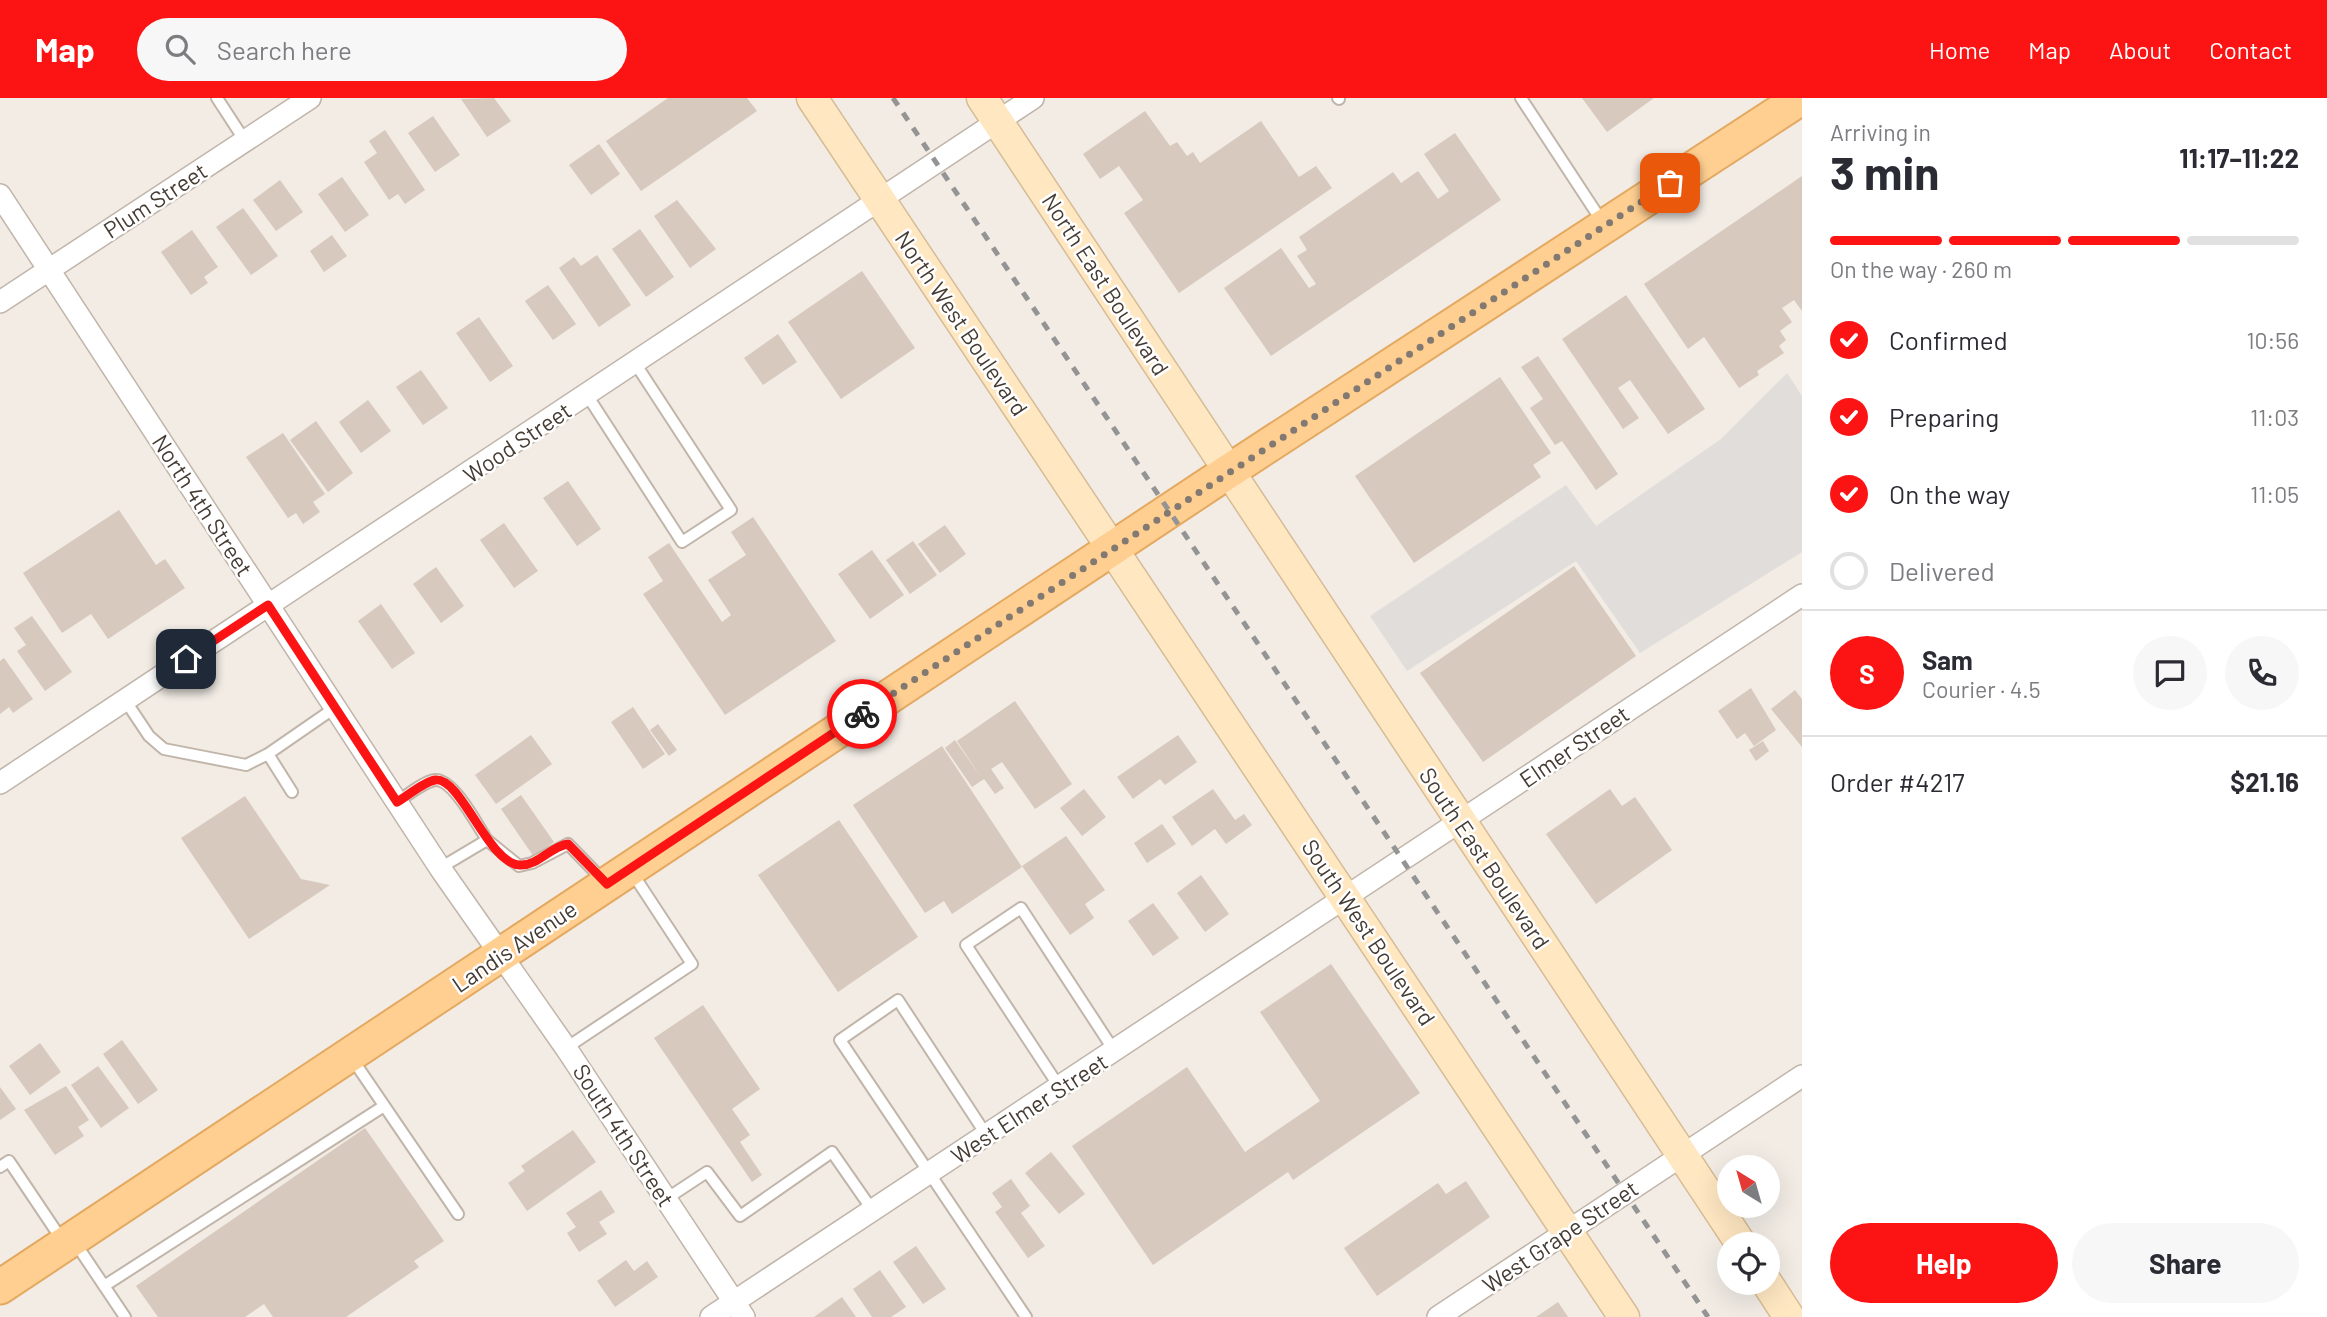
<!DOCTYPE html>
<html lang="en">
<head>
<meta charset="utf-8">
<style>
  body { margin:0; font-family:Barlow,sans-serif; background:#f7f7f7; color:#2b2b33; height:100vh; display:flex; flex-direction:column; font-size:26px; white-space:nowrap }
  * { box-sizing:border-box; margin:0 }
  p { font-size:23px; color:#7c7c81 }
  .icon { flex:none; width:38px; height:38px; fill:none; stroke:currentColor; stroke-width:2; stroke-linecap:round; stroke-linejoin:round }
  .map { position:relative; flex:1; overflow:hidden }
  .panel { display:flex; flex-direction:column; background:#fff; width:525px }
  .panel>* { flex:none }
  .needle { width:46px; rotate:323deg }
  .buttons { position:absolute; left:1717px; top:1057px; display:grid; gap:14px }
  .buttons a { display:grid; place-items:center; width:63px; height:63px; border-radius:50%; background:#fff; box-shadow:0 7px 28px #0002; font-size:35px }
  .pin { position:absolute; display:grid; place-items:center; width:60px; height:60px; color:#fff; margin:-30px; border-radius:14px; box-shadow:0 4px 10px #0006 }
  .courier { position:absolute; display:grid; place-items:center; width:70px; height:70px; margin:-35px; border:5px solid #fb1413; border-radius:50%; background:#fff; color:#222; box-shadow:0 2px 9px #0007 }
  .head em { font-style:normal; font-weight:700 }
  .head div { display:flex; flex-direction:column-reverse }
  .head { display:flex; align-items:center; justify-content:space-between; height:119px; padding:0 28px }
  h1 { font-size:46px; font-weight:700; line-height:52px }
  .bar { display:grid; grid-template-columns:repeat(4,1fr); gap:10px 7px; align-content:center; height:84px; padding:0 28px }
  .bar i { height:9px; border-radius:5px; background:#e1e1e2 }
  .bar .active { background:#fb1413 }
  .bar p { grid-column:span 4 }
  .line { display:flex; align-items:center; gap:18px; padding:0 28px; border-top:2px solid #e1e1e2 }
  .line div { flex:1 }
  .round { display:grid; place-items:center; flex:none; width:74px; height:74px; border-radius:37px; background:#f7f7f7 }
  ol { padding:0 28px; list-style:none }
  li { display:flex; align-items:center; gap:21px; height:77px }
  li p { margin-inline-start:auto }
  li .icon { padding:7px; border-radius:50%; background:#fb1413; color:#fff; stroke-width:4 }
  li:last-child { color:#7c7c81 }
  li i { width:38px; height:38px; border:4px solid #e1e1e2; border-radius:50% }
  .button { display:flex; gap:14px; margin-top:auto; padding:14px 28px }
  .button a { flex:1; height:80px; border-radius:42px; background:#fb1413; color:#fff; font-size:28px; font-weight:700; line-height:80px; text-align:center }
  .button a+a { background:#f7f7f7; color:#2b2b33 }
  header { display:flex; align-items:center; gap:42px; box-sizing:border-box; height:98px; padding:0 35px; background:#fb1413; color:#fff }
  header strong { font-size:33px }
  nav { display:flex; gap:38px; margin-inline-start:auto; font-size:24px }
  .search { width:490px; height:63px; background:#f7f7f7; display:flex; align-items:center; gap:18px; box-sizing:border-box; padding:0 24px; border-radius:38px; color:#7c7c81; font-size:26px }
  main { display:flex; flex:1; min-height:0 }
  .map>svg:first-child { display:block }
  .parking { fill:#e0ddda }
  .building { fill:#d7c9bd }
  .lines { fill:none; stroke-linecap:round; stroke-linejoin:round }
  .service-casing { stroke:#c1b5aa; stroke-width:14 }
  .minor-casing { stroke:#c1b5aa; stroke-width:24 }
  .secondary-casing { stroke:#d6bc96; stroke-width:33 }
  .primary-casing { stroke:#e4a961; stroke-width:37 }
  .service { stroke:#fff; stroke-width:10 }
  .minor { stroke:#fff; stroke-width:21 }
  .secondary { stroke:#ffe7c2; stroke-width:30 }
  .primary { stroke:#ffcf91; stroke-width:33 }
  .rail { stroke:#949494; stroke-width:5; stroke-dasharray:9 9; stroke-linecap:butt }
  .done { stroke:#827a72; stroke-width:7; stroke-dasharray:0 12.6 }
  .route { stroke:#fb1413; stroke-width:9 }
  .labels { text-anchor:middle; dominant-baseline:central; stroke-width:5; stroke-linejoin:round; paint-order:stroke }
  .street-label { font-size:23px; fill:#453c34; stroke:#fff }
</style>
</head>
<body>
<header>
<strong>Map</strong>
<div class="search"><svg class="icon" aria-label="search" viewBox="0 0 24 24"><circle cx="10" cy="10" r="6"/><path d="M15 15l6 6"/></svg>Search here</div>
<nav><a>Home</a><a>Map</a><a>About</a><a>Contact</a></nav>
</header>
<main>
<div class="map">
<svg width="1802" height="1219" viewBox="0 0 1802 1219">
  <rect width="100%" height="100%" fill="#f2ece5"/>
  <!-- parking -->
  <path class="parking" d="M1787,275L1802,298V454L1640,555L1576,463L1407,573L1370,518L1566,387L1596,428L1721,341Z"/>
  <!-- building -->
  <path class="building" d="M494,0L511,23L487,39L461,1Z
    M668,0H747L757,13L641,93L606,43Z
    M1582,0H1654L1607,34Z
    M1145,13L1170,48L1177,44L1187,58L1193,54L1200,65L1261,23L1299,79L1316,68L1332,90L1179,195L1124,115L1143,102L1119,68L1100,81L1083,56Z
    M433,18L460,57L435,74L408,35Z
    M385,32L425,92L405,106L398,96L389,102L364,64L377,55L369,43Z
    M1455,35L1501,102L1271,258L1224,190L1281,150L1309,190L1316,186L1297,158L1307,152L1299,139L1393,74L1401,85L1418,73L1438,101L1449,93L1424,56Z
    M599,46L620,76L591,97L569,67Z
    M1802,78V213L1794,202L1782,210L1792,224L1780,233L1786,242L1779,248L1784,255L1757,273L1759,277L1739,290L1704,239L1688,251L1644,186Z
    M342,79L369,117L345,134L318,96Z
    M280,82L303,114L276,133L253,102Z
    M677,102L716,151L690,170L654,118Z
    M243,110L278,158L251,177L216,129Z
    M640,131L674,179L646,199L612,151Z
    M192,132L218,169L204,179L208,185L191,197L161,154Z
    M332,137L347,158L324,174L310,153Z
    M597,157L631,207L599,229L559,170L574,159L581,168Z
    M862,173L915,250L841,301L788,224Z
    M548,187L576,226L553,242L525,203Z
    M1626,197L1705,311L1668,336L1630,282L1618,290L1639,320L1623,331L1562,241Z
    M479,219L513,268L490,284L456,235Z
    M778,236L797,264L763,287L744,260Z
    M1538,258L1618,376L1596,392L1562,343L1555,347L1530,310L1543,301L1521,269Z
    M421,272L448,310L423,327L396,289Z
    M1500,279L1551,355L1533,367L1541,379L1414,465L1355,378Z
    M368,302L391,333L361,355L339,324Z
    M316,323L353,375L328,394L290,342Z
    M283,335L325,396L313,404L320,414L303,426L296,415L288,420L246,359Z
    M568,383L601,431L577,448L543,400Z
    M119,412L156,467L165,461L185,490L108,541L91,516L62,535L23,475Z
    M753,419L836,543L725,617L643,496L663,483L648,459L669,445L722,524L731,517L708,482L746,457L731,434Z
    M504,425L538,473L514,490L480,442Z
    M945,427L966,456L940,475L918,446Z
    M913,443L937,477L910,496L886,462Z
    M872,452L904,497L870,521L838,476Z
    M1574,468L1636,558L1483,664L1420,575Z
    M436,469L464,508L441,525L413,486Z
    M381,506L415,555L392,571L358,523Z
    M32,518L72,574L45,593L17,553L26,547L14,530Z
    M4,560L33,601L13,615L9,609L0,616V563Z
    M1751,590L1776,632L1754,648L1745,635L1737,641L1718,613Z
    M1795,592L1802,601V649L1771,611Z
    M1015,603L1072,686L1035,711L1002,664L991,671L1004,690L995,696L984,681L972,689L945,650L955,642L981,679L957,643Z
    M633,609L665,656L643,671L611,624Z
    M658,626L677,652L669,658L650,632Z
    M531,637L552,666L496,706L475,677Z
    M1178,637L1197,664L1165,687L1160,681L1133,701L1117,679Z
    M1763,643L1769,653L1756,663L1749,652Z
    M942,648L1022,769L952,816L944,803L925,815L853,707Z
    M1084,691L1106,719L1082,738L1060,710Z
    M1213,691L1235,722L1244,716L1252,727L1226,746L1215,731L1192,748L1172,719Z
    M1610,691L1622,708L1635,699L1672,752L1596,806L1546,736Z
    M521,697L554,744L534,759L501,711Z
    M245,698L301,781L330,787L249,841L181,740Z
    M839,722L918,839L838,894L758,777Z
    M1162,726L1176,746L1147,765L1134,745Z
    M1066,738L1105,792L1085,806L1094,820L1070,837L1022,768Z
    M1201,777L1229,816L1205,834L1177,795Z
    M1153,805L1179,840L1153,858L1128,823Z
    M1331,866L1420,995L1293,1082L1288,1074L1153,1167L1072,1048L1187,969L1245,1054L1320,1003L1260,914Z
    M703,907L760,991L732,1011L750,1037L740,1044L762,1077L752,1084L654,940Z
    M122,942L158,992L138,1006L103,956Z
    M40,945L61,974L30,997L9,968Z
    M98,968L129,1010L101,1030L71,987Z
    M66,988L89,1022L78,1029L84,1038L55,1057L24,1012Z
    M0,989L16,1011L0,1022Z
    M365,1030L444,1143L414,1163L419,1169L346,1219H273L264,1206L245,1219H158L136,1188Z
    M573,1032L596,1064L527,1113L508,1085L525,1073L521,1068Z
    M1051,1054L1085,1096L1059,1116L1025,1075Z
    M1011,1081L1030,1108L1021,1115L1045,1148L1028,1160L995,1114L1002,1109L992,1095Z
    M1466,1083L1490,1119L1377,1198L1344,1150L1438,1085L1446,1096Z
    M601,1092L615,1114L599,1124L607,1136L579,1154L567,1135L576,1129L566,1115Z
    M916,1148L946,1191L923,1206L893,1164Z
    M626,1162L634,1173L647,1163L658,1179L615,1209L597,1183Z
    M880,1172L906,1209L891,1219H872L853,1191Z
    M842,1199L856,1219H814Z
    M1558,1204L1568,1219H1536Z"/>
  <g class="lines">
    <defs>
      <path id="service" d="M217,0L245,43
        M1338,0L1339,1
        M1521,0L1603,125
        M587,297L682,444L731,412L635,265
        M125,602L149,638L164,651L246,667L268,656L336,609
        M268,656L292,694
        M397,704C408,697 423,684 435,682C453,680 478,728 487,742L440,770
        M487,742L519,768L532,765L568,746L604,783
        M566,950L692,866L631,773
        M351,959L458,1116
        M1060,990L966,847L1021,810L1115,954
        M987,1038L898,902L840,942L1026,1219
        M0,1069L9,1063L62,1142
        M666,1101L707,1074L740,1118L832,1054L873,1113
        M74,1143L125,1219
        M104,1188L384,1008"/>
      <path id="minor" d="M0,97L440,770L566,950L744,1219
        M0,204L310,0
        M0,685L1033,0
        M711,1219L1802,497
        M1438,1219L1802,978"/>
      <path id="secondary" d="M812,0L1624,1219
        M982,0L1741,1146
        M1767,1185L1789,1219"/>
      <path id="primary" d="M0,1189L1229,373L1801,0"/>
    </defs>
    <!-- service casing -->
    <use href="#service" class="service-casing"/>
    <!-- minor casing -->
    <use href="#minor" class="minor-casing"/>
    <!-- secondary casing -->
    <use href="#secondary" class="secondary-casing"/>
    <!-- primary casing -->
    <use href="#primary" class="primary-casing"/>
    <!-- service -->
    <use href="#service" class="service"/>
    <!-- minor -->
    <use href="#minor" class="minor"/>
    <!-- secondary -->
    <use href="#secondary" class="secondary"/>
    <!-- primary -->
    <use href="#primary" class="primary"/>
    <!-- rail -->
    <path class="rail" d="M893,0L1708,1219"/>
  </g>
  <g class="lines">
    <!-- done -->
    <path class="done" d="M862,616L1670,85"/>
    <!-- route -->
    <path class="route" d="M186,561L268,507L397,704C408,698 423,684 435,682C461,678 488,766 520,767C538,768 551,748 568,746L607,786L862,616"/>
  </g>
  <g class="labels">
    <!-- street labels -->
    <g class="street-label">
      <text transform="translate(155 102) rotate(-33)">Plum Street</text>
      <text transform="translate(1106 186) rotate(57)">North East Boulevard</text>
      <text transform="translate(962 225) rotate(56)">North West Boulevard</text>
      <text transform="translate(517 344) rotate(-34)">Wood Street</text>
      <text transform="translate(203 407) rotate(57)">North 4th Street</text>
      <text transform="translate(1574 648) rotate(-34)">Elmer Street</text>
      <text transform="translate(1485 760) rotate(56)">South East Boulevard</text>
      <text transform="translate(1369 834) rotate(56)">South West Boulevard</text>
      <text transform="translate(514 848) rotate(-34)">Landis Avenue</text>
      <text transform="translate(1029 1010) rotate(-33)">West Elmer Street</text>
      <text transform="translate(624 1037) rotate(57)">South 4th Street</text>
      <text transform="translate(1560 1138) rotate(-34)">West Grape Street</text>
    </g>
  </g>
</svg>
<div class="buttons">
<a><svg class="needle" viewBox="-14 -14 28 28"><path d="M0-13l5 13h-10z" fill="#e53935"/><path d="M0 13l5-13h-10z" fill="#7c7c81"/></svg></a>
<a><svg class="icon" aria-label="locate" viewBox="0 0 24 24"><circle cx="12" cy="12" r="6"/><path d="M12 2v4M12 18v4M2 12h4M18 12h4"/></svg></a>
</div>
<div class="pin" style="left:1670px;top:85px;background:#ea580c"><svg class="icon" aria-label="bag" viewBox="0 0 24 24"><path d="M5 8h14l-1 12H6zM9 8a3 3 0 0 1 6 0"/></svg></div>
<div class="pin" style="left:186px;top:561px;background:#1f2937"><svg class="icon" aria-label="home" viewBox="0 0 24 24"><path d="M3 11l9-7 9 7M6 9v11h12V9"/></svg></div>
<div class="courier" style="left:862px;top:616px"><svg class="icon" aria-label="bike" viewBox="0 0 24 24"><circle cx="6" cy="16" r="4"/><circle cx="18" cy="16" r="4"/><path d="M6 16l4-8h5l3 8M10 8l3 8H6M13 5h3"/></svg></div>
</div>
<section class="panel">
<div class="head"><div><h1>3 min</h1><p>Arriving in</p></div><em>11:17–11:22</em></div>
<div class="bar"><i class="active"></i><i class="active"></i><i class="active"></i><i></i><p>On the way · 260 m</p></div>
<ol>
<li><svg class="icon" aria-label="check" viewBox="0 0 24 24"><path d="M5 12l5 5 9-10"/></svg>Confirmed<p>10:56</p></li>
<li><svg class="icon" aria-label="check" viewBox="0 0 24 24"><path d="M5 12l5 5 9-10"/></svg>Preparing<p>11:03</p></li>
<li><svg class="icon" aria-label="check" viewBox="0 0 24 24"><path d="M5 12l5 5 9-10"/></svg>On the way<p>11:05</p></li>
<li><i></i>Delivered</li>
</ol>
<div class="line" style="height:126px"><b class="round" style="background:#fb1413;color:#fff">S</b><div><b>Sam</b><p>Courier · 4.5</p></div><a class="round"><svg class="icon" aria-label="chat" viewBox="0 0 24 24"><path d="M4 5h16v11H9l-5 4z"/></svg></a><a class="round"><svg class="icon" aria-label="phone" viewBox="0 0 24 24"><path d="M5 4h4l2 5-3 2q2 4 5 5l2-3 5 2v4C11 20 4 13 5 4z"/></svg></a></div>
<div class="line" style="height:91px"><div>Order #4217</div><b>$21.16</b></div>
<div class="button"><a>Help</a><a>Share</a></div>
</section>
</main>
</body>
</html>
